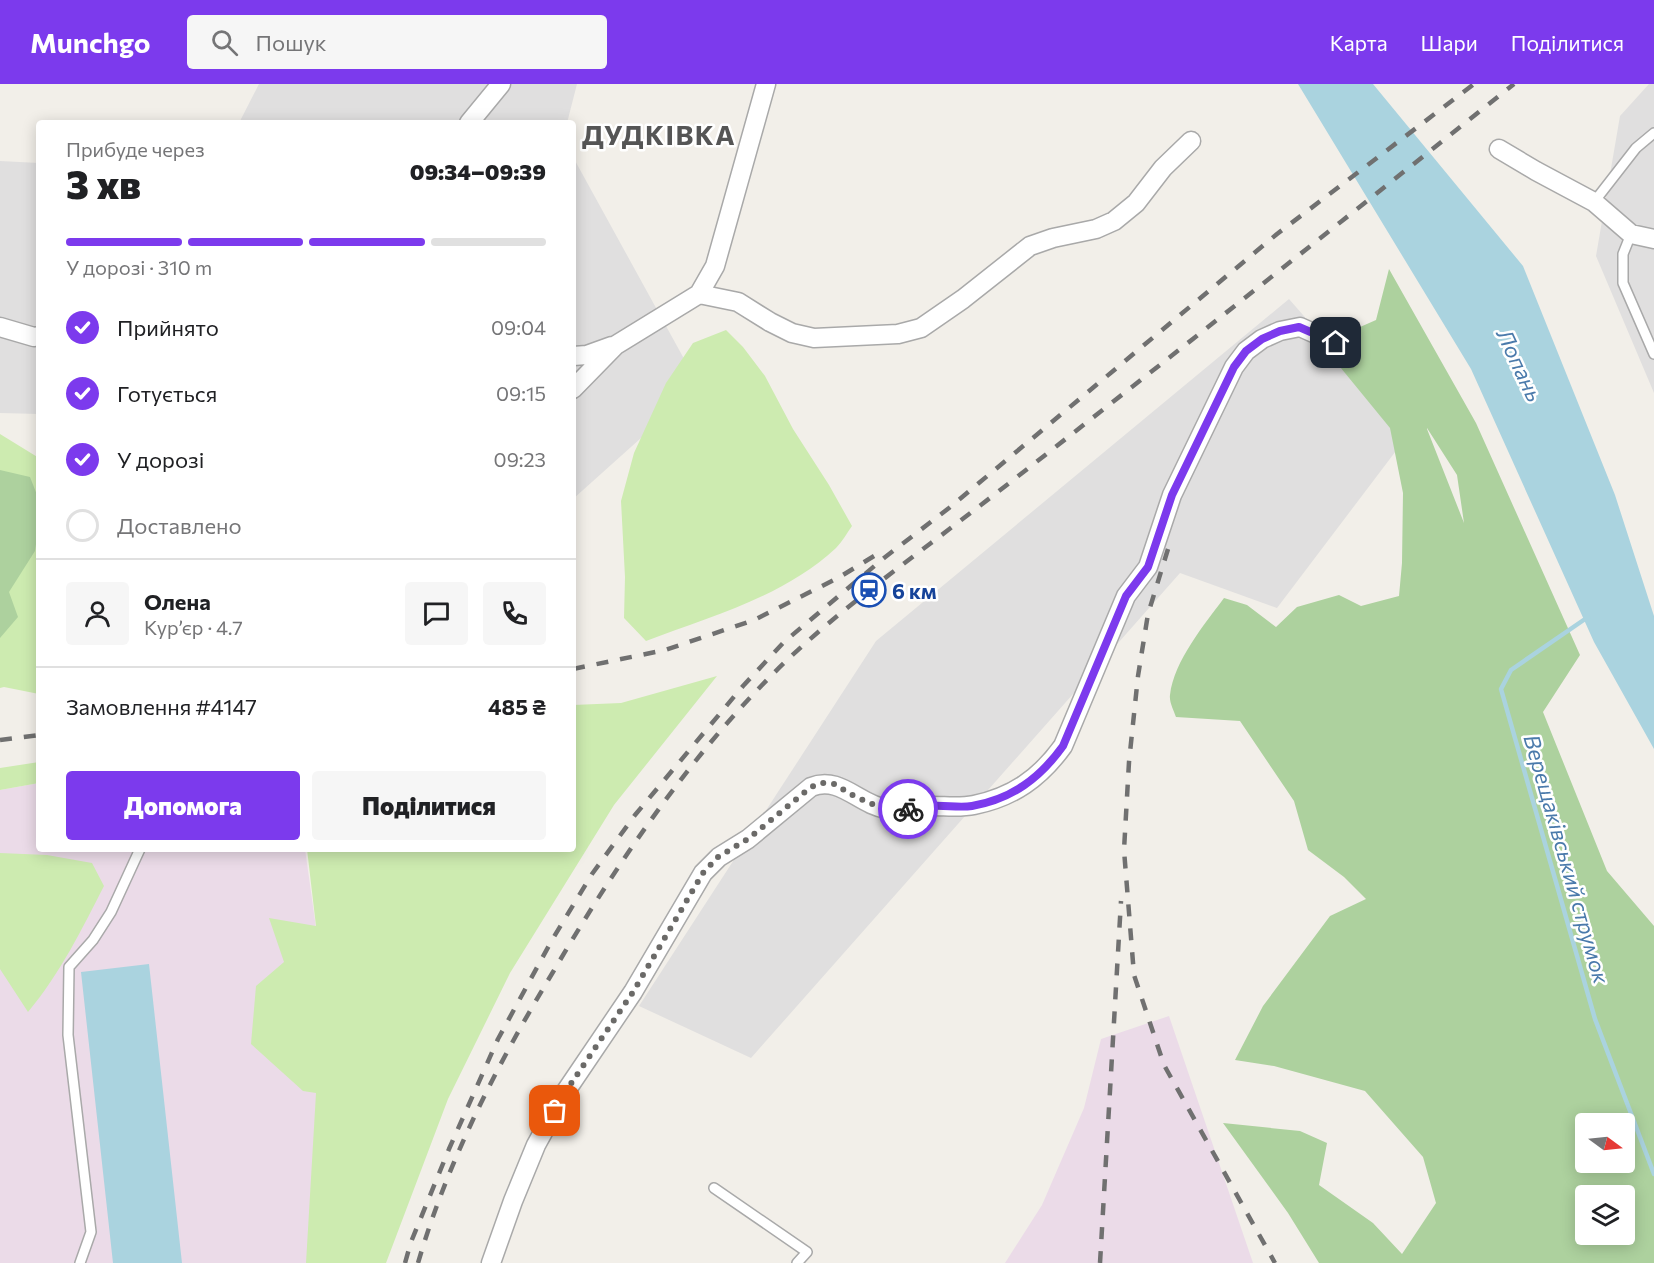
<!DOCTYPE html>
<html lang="uk">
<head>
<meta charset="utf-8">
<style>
  body { margin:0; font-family:Commissioner,sans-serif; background:#f6f6f6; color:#202124; height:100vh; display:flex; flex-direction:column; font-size:22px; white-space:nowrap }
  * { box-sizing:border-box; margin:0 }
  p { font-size:20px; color:#757577 }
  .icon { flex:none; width:33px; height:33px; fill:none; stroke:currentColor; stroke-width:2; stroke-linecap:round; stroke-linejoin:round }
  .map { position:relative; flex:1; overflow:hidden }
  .panel { position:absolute; left:36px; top:36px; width:540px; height:732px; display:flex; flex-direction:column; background:#fff; border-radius:6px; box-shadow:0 3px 15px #0003 }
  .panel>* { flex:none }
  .needle { width:39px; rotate:105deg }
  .tools { position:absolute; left:1575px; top:1029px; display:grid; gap:12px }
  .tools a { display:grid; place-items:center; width:60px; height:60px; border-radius:6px; background:#fff; box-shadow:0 3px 15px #0003; font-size:30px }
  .pin { position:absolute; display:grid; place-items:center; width:51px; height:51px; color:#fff; margin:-26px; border-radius:12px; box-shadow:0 3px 9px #0006 }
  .courier { position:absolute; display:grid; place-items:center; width:60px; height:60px; margin:-30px; border:4px solid #7c3aed; border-radius:50%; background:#fff; color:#222; box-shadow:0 2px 8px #0007 }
  .headline em { font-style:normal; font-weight:800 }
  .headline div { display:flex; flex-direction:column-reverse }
  .headline { display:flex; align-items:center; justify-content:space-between; height:102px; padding:0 30px }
  h1 { font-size:39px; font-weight:800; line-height:45px }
  .bar { display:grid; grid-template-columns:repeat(4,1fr); gap:9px 6px; align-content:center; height:72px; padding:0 30px }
  .bar i { height:8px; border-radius:4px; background:#e0e0e0 }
  .bar .active { background:#7c3aed }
  .bar p { grid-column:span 4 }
  .line { display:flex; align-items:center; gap:15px; padding:0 30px; border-top:2px solid #e0e0e0 }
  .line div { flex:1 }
  .round { display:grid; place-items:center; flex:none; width:63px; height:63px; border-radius:6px; background:#f6f6f6 }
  ol { padding:0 30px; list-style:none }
  li { display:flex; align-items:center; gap:18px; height:66px }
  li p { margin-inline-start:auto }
  li .icon { padding:6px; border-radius:50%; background:#7c3aed; color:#fff; stroke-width:4 }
  li:last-child { color:#757577 }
  li i { width:33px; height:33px; border:3px solid #e0e0e0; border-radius:50% }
  .action { display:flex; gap:12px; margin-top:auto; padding:12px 30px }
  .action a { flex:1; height:69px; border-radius:6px; background:#7c3aed; color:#fff; font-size:24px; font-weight:800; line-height:69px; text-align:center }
  .action a+a { background:#f6f6f6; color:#202124 }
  header { display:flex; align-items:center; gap:36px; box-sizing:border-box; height:84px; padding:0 30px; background:#7c3aed; color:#fff }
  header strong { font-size:28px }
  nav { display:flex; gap:33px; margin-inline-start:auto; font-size:21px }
  .search { width:420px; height:54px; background:#f6f6f6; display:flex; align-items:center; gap:15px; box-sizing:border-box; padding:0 21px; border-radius:6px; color:#757577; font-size:22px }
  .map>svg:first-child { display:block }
  .residential { fill:#e0dfdf }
  .industrial { fill:#ebdbe8 }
  .grass { fill:#cdebb0 }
  .forest { fill:#add19e; fill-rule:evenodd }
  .water { fill:#aad3df }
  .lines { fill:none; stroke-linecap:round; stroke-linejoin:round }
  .stream { stroke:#aad3df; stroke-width:4.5 }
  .service-casing { stroke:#a9a9a9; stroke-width:12 }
  .minor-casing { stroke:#a9a9a9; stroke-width:21 }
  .service { stroke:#fff; stroke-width:9 }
  .minor { stroke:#fff; stroke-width:18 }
  .rail { stroke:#707070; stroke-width:4.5; stroke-dasharray:12 12; stroke-linecap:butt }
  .done { stroke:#6b6a68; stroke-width:6; stroke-dasharray:0 10.8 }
  .route { stroke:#7c3aed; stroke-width:8 }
  .labels { text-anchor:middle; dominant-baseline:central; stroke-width:5; stroke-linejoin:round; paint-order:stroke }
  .transit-label { font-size:21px; font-weight:bold; fill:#164399; stroke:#fff; text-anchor:start }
  .water-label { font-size:22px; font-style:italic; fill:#4a7aab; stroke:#fff }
  .district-label { font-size:27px; font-weight:bold; letter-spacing:1.5px; fill:#555; stroke:#fff }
</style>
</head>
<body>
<header>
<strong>Munchgo</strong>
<div class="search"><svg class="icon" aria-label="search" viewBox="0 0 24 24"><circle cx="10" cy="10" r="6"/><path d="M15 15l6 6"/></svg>Пошук</div>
<nav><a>Карта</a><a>Шари</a><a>Поділитися</a></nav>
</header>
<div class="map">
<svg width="1654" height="1179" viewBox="0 0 1654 1179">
  <rect width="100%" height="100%" fill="#f2efe9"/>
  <!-- residential -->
  <path class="residential" d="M259,0H577L567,39H239Z
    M1649,0H1654V309L1596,172L1620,32Z
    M573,73L699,302L573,415Z
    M0,77L39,79V330L0,329Z
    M1289,215L1408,351L1277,524L1180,489L751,974L639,922L876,557Z"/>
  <!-- industrial -->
  <path class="industrial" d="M39,699V765H305L323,894L307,1179H0V706Z
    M1169,932L1253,1179H1005L1042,1121L1084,1024L1101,955Z"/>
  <!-- grass -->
  <path class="grass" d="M726,246L743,263L765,292L793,345L829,401L852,442C847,449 842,458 836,464C783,513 712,532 646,557L624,534L625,493L621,417L634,369L666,299L693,259Z
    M0,350L39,374V610L4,603L0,604Z
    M717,592L614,721L510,889L448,1015L386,1179H306L316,1009L303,1007L251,960L256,902L284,878L269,834L316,842L307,765H573V621L621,619Z
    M39,678V699L0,706V684Z
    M0,769L47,771L92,779L104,802C82,845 60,890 28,928L0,885Z"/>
  <!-- forest -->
  <path class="forest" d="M1389,185L1476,339L1580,571L1543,628L1607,787L1654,842V1179H1319L1288,1129L1223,1039L1300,1047L1327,1059L1319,1101L1373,1139L1402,1170L1436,1119L1423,1073L1365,1007L1274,982L1235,976L1263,922L1330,832L1366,815L1344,793L1308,766L1294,717L1240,637L1176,633C1174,627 1169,618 1170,611C1174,577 1204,541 1224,514L1247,521L1276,543L1297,523L1339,511L1361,522L1399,512L1402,479L1403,409L1390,344L1336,278L1351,247L1376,236ZM1427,344L1457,391L1464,439L1427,345ZM1586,1040H1624V1078H1586ZM1586,1112H1624V1150H1586Z
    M0,386L30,393L39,416V440L35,467L9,508L18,533L0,554Z"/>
  <!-- water -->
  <path class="water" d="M1298,0H1373L1523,182L1615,411L1654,532V665L1594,558L1471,285Z
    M149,880L182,1179H113L81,888Z"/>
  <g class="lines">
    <!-- stream -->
    <path class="stream" d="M1588,533L1511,586L1501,605L1595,935L1654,1090"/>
    <defs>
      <path id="service" d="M1594,118L1636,64L1654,49
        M1631,150L1623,170V199L1654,270
        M714,1104L807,1168L797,1179
        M80,1179L91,1148L68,951L69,883L93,856L111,828L140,765"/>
      <path id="minor" d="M469,39L501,0
        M1499,65L1536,87L1594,118L1631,150L1654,155
        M699,210L738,218L770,238L792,249L814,254L898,250L921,244L963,215L1030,162L1053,154L1096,145L1114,137L1136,119L1163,84L1191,57
        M0,243L34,253L39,252
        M573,272L587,271L612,262
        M573,305L616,261L699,210L715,182L766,0
        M491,1179L513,1117L536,1061L564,1010L633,908L703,789L719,773L748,755L811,703C840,691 859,721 887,725C902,728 917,722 932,722C946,722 960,724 974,721C1013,713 1040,694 1063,662L1126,512L1148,483L1172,411L1234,283L1246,267L1262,255L1280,247L1300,243L1336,259"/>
    </defs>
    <!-- service casing -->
    <use href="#service" class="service-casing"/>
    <!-- minor casing -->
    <use href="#minor" class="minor-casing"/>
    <!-- service -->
    <use href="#service" class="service"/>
    <!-- minor -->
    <use href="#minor" class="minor"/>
    <!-- rail -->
    <path class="rail" d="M1168,465L1148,530L1138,592L1129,678L1124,766L1134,891L1164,981L1275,1179
      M573,585L665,566L754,536L838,494L879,469
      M0,656L39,651
      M405,1179L411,1158L449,1065L498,955L552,856L592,790L635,731L743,602L784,558L884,474L949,424L1277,150L1474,0
      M418,1179C448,1076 498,979 553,888C617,779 693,667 784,579C830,535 881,497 931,459C988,416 1044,372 1100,328C1239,219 1376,110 1514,0
      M1100,1179L1121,817"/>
  </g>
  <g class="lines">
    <!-- done -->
    <path class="done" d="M555,1027L564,1010L633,908L703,789L718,773L748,755L811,703L822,699L834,700L854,712L886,726L908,725"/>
    <!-- route -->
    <path class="route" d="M908,725C915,724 923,722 931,722C945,721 959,724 972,722C1012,715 1040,694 1063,662L1126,512L1148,483L1172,411L1234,283L1246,267L1262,255L1280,247L1299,243L1336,259"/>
  </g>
  <!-- icons -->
  <defs>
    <symbol id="station-ring" viewBox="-11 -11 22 22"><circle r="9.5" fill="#fff" stroke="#1a4fb4" stroke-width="1.5"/><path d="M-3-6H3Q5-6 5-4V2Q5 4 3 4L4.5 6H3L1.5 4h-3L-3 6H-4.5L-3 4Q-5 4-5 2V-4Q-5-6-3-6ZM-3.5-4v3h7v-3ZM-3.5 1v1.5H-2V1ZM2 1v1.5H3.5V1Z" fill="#1a4fb4"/></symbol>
  </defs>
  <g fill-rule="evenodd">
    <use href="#station-ring" x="850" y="487" width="38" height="38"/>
  </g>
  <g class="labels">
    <!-- transit labels -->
    <g class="transit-label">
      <text x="892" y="506">6 км</text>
    </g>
    <!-- water labels -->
    <g class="water-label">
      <text transform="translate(1520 281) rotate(65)">Лопань</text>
      <text transform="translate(1567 775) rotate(74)">Верещаківський струмок</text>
    </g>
    <!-- district labels -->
    <g class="district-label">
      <text x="659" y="50">ДУДКІВКА</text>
    </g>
  </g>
</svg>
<div class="tools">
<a><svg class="needle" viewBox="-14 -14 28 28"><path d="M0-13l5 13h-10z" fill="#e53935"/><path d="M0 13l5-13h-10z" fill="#757577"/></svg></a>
<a><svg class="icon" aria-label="layers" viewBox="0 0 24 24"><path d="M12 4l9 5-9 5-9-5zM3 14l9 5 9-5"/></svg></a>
</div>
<div class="pin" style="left:555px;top:1027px;background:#ea580c"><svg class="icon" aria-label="bag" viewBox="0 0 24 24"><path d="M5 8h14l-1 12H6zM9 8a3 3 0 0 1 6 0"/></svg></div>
<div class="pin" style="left:1336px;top:259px;background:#1f2937"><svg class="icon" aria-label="home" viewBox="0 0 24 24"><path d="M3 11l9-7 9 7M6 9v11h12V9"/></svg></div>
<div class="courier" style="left:908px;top:725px"><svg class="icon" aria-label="bike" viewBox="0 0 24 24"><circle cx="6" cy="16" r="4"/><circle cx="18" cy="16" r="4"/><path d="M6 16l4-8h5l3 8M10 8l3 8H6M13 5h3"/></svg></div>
<section class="panel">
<div class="headline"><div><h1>3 хв</h1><p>Прибуде через</p></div><em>09:34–09:39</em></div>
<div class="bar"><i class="active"></i><i class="active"></i><i class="active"></i><i></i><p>У дорозі · 310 m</p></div>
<ol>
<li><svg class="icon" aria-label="check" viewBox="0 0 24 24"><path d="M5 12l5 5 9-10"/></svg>Прийнято<p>09:04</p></li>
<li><svg class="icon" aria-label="check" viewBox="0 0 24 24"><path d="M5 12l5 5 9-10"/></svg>Готується<p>09:15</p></li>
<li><svg class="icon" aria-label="check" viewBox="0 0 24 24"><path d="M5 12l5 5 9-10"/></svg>У дорозі<p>09:23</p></li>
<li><i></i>Доставлено</li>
</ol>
<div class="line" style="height:108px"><a class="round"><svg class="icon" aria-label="person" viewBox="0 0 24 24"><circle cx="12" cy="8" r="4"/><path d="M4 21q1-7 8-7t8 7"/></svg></a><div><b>Олена</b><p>Кур’єр · 4.7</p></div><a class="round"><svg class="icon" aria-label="chat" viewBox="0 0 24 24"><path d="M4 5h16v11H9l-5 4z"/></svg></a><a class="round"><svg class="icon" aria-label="phone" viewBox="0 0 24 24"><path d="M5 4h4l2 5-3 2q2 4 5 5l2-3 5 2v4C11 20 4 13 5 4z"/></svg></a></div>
<div class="line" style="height:78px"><div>Замовлення #4147</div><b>485 ₴</b></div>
<div class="action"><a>Допомога</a><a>Поділитися</a></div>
</section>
</div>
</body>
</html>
